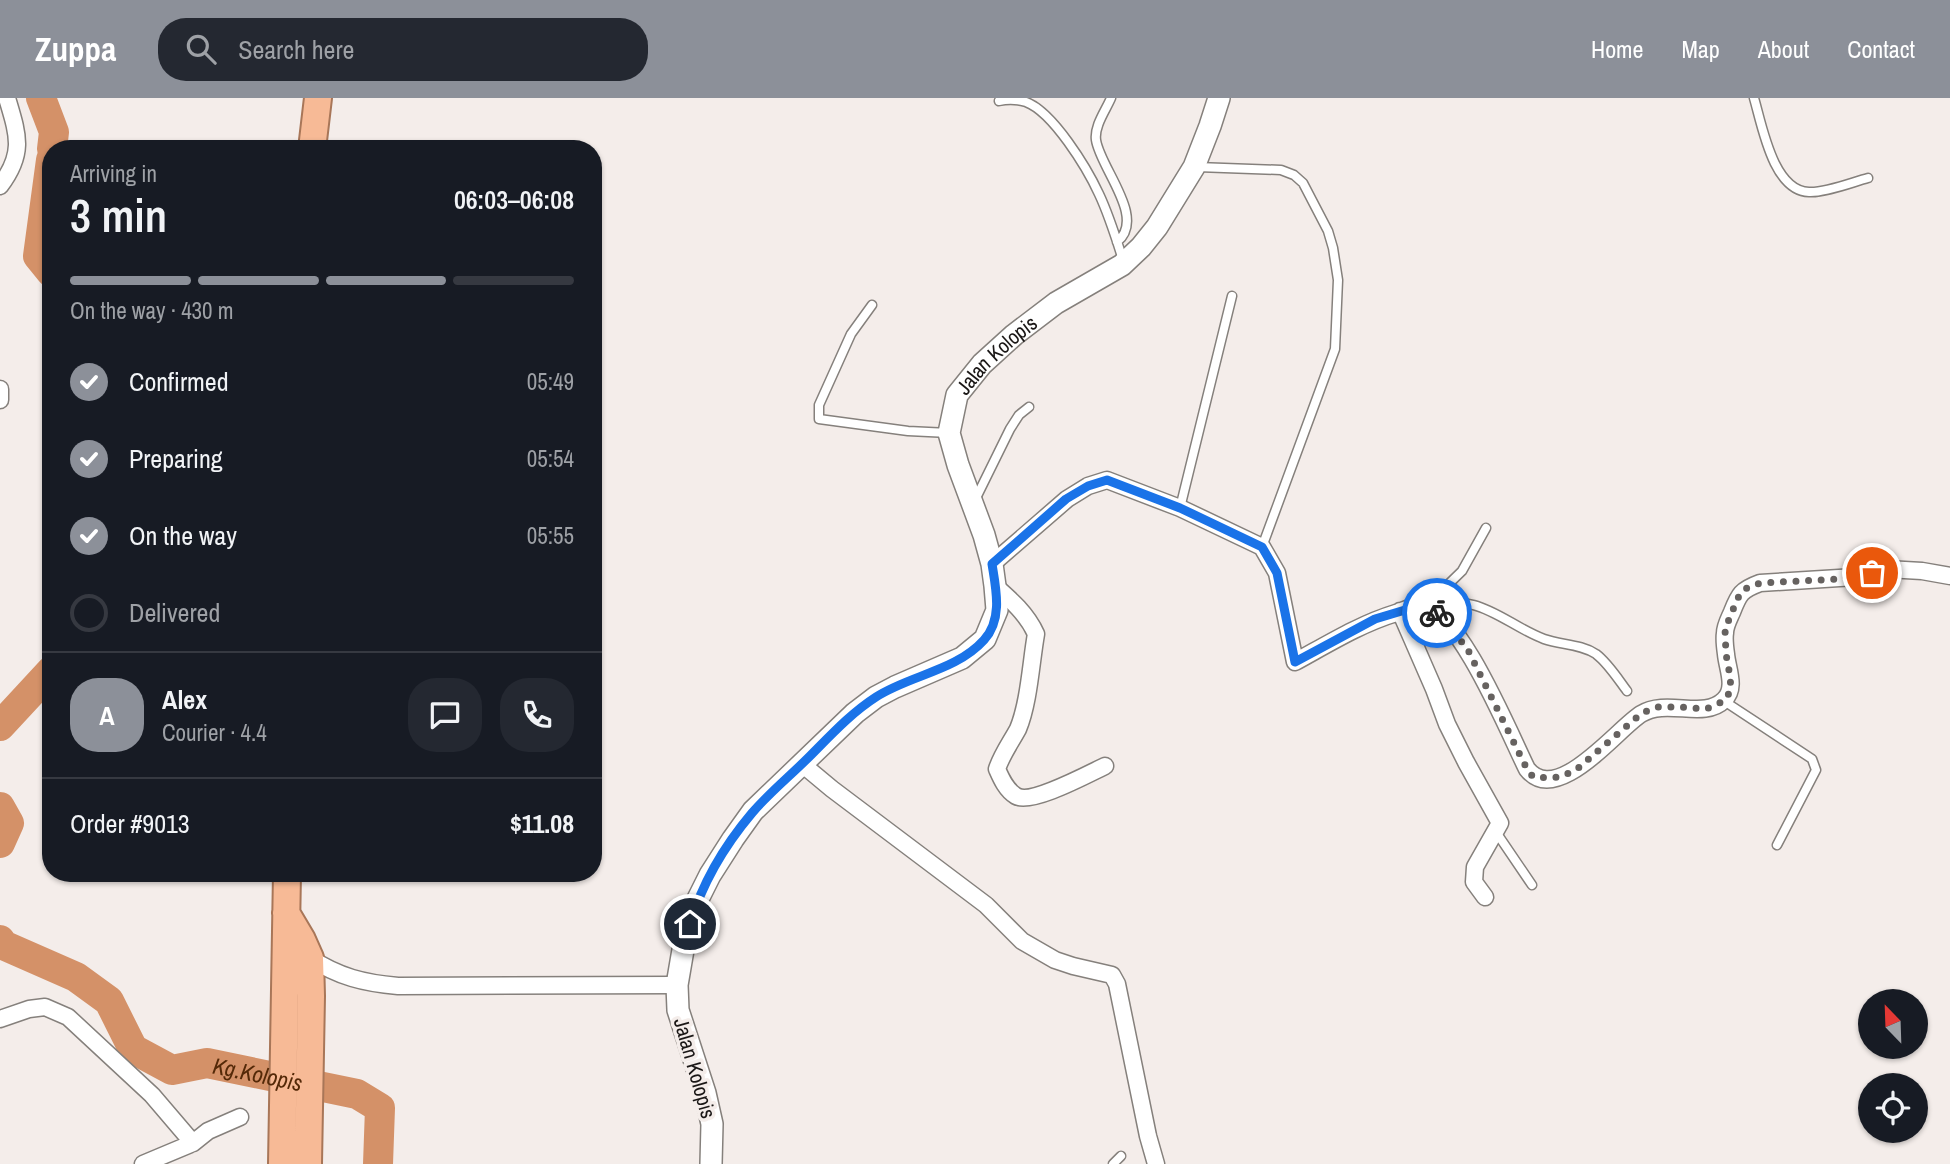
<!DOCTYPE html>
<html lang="en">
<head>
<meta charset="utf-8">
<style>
  body { margin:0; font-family:"Archivo Narrow",sans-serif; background:#242831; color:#f1f3f6; height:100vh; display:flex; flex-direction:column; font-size:26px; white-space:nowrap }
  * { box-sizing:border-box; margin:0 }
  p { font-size:23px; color:#9ea1a6 }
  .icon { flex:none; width:38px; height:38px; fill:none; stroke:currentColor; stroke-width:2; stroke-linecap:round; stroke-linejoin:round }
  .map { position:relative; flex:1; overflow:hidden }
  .panel { position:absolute; left:42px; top:42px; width:560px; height:742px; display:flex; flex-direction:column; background:#171b24; border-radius:28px; box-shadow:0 2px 5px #0004 }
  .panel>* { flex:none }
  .needle { width:46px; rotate:337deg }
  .controls { position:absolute; left:1858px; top:891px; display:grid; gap:14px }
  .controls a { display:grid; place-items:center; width:70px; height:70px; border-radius:50%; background:#171b24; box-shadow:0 2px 5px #0004; font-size:35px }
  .pin { position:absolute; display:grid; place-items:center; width:60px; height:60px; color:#fff; margin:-30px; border:4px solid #fff; border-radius:50%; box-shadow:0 2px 7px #0007 }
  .courier { position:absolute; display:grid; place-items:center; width:70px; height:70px; margin:-35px; border:5px solid #1a73e8; border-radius:50%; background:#fff; color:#222; box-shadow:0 2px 9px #0007 }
  .head em { font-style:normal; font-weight:600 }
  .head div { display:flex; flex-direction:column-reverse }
  .head { display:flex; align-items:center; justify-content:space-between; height:119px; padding:0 28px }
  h1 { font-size:46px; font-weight:600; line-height:52px }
  .bar { display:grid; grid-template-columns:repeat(4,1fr); gap:10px 7px; align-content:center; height:84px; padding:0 28px }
  .bar i { height:9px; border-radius:5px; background:#363941 }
  .bar .current { background:#8c9099 }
  .bar p { grid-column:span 4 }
  .line { display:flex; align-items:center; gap:18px; padding:0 28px; border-top:2px solid #363941 }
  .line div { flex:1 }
  .round { display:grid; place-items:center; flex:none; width:74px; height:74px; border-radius:28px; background:#242831 }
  ol { padding:0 28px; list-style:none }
  li { display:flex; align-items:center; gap:21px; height:77px }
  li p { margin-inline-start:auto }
  li .icon { padding:7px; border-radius:50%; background:#8c9099; color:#fff; stroke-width:4 }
  li:last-child { color:#9ea1a6 }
  li i { width:38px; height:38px; border:4px solid #363941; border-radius:50% }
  header { display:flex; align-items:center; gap:42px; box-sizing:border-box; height:98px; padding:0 35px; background:#8c9099; color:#fff }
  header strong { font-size:33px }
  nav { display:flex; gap:38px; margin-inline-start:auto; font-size:24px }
  .search { width:490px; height:63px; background:#242831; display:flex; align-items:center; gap:18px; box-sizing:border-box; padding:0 24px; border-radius:28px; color:#9ea1a6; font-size:26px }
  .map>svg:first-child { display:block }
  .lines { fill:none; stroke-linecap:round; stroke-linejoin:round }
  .river { stroke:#d49168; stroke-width:30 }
  .service-casing { stroke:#85807c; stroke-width:11 }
  .minor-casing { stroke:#85807c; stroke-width:19 }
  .tertiary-casing { stroke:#85807c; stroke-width:24 }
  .trunk-casing { stroke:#a87658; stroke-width:30 }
  .service { stroke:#fff; stroke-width:8 }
  .minor { stroke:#fff; stroke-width:16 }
  .tertiary { stroke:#fff; stroke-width:21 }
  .trunk { stroke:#f7ba96; stroke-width:26 }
  .done { stroke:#666260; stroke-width:7; stroke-dasharray:0 12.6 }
  .route { stroke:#1a73e8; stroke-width:9 }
  .labels { text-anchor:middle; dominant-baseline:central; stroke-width:7; stroke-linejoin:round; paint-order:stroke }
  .street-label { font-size:21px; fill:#1a1716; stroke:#f4edea }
  .water-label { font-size:23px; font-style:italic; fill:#542908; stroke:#f4edea }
</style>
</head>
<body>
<header>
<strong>Zuppa</strong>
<div class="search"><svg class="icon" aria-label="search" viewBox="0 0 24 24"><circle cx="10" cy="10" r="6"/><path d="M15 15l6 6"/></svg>Search here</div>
<nav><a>Home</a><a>Map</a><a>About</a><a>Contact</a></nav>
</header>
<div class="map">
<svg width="1950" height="1066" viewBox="0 0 1950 1066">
  <rect width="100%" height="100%" fill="#f4edea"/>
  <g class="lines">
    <!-- river -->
    <g class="river">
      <path d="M41,0L54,34L52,51"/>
      <path d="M51,62L38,158L51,174"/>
      <path d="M0,628L51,573"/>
      <path d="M0,709L9,725L0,745"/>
      <path id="s1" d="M0,842L3,847L76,879L109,903L133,951L172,972L207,965L357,996L380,1010L378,1066"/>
    </g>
    <defs>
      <path id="service" d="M1111,0C1106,12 1094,28 1096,42C1100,70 1147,120 1117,144
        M1754,0C1762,27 1773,93 1809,94C1825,95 1853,84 1868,80
        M999,3C1008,1 1016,1 1026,4C1053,14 1087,70 1099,96C1109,117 1116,140 1123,162
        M1197,69L1281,72L1294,77L1303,85L1328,133L1333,150L1338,182L1335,251L1262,449
        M872,207L851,236L819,307V321L908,333L949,335
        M975,402L1010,331L1019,317L1029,309
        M1180,410L1232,198
        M1426,508L1462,473L1486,430
        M1430,511C1477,491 1504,526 1544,541C1561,547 1581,546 1596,556C1608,565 1618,581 1627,593
        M1724,603L1812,661L1816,672L1777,747
        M1496,734L1532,787
        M1113,1066L1121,1058"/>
      <path id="minor" d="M0,88C25,55 18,37 7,0
        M0,291V302
        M992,466L1067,401L1088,388L1107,382L1180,410L1262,449L1277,475L1295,564C1328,546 1360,526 1396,515C1404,512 1413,508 1422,508C1458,510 1511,639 1527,671C1557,709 1617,631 1641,616C1667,600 1704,622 1724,602C1737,590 1727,570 1726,556C1725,549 1724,541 1725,535C1725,528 1729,521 1732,514C1739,496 1741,492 1760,485L1855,479L1887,471L1922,473L1950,478
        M995,488C1011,502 1027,516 1036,536C1031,564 1029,605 1018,631C1011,644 1002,656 997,671C1001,680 1006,692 1016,698C1031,707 1088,676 1105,668
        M1400,513L1434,591L1447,626L1466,664L1500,725L1475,769L1474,784L1485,799
        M802,666L832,691L986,807L1022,843L1055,862L1073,868L1112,877L1117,886L1148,1038L1156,1066
        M310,860C339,879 364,885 398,888L677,887
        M0,921L29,911L45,909L68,919L152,997L193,1045
        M143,1066L193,1045L208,1033L240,1019"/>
      <g id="tertiary">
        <path id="s2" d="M711,1066L712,1026L705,995L678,912L677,887L684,846L696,805L710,777L733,741L753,713L855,615L876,599L895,589L962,560L985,541L997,512L995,488L992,466L984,437L958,367L949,335L957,297L982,266L1014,237L1056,205L1122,167L1141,149L1157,129L1194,69L1210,28L1219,0"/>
      </g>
      <path id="trunk" d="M312,51L318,0
        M286,815L302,842L310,860L311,898L308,1066
        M282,1066L287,775"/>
    </defs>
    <!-- service casing -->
    <use href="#service" class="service-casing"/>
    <!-- minor casing -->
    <use href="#minor" class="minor-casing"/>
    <!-- tertiary casing -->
    <use href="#tertiary" class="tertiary-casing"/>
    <!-- trunk casing -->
    <use href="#trunk" class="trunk-casing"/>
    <!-- service -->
    <use href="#service" class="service"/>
    <!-- minor -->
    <use href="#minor" class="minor"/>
    <!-- tertiary -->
    <use href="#tertiary" class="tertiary"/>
    <!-- trunk -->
    <use href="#trunk" class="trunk"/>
  </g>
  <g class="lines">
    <!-- done -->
    <path class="done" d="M1437,515L1467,550L1527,671L1533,679L1551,680L1563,678L1577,671L1642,615L1658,609H1679L1706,611L1724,603L1731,592L1730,578L1726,556L1725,531L1737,502L1741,494L1747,490L1760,485L1839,481L1872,475"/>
    <!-- route -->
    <path class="route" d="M690,826C702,786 725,747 752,715C769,695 790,678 809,659C830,638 851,615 876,599C910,577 956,573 984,542C1003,521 996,491 992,466L1066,401L1088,388L1107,382L1180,410L1262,449L1277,475L1295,564L1375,521L1415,509L1426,508L1437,515"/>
  </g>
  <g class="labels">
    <!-- street labels -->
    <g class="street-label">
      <text stroke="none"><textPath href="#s2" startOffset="980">Jalan Kolopis</textPath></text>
      <text transform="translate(695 970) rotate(74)">Jalan Kolopis</text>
    </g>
    <!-- water labels -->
    <g class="water-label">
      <text stroke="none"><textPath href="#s1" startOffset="312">Kg.Kolopis</textPath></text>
    </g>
  </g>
</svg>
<div class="controls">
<a><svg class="needle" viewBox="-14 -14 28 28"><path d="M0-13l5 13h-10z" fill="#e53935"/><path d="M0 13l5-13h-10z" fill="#9ea1a6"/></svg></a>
<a><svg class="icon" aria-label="locate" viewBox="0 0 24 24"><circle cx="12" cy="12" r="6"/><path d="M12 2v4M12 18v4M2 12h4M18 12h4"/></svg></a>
</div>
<div class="pin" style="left:1872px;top:475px;background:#ea580c"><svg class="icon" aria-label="bag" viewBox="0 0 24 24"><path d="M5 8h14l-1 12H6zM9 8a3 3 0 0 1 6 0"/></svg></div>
<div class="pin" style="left:690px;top:826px;background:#1f2937"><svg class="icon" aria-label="home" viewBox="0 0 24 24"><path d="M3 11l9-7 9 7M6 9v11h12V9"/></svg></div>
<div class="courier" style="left:1437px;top:515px"><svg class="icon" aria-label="bike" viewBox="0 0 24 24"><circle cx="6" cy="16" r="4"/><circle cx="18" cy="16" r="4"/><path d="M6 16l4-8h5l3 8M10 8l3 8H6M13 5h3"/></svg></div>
<section class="panel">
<div class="head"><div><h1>3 min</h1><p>Arriving in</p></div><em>06:03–06:08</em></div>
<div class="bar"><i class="current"></i><i class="current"></i><i class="current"></i><i></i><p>On the way · 430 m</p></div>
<ol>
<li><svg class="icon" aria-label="check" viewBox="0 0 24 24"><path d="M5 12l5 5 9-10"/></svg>Confirmed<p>05:49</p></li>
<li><svg class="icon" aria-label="check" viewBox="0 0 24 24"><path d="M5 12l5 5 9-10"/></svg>Preparing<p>05:54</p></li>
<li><svg class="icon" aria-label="check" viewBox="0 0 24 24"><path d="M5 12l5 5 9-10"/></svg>On the way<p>05:55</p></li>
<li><i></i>Delivered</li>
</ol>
<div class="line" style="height:126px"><b class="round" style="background:#8c9099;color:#fff">A</b><div><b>Alex</b><p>Courier · 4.4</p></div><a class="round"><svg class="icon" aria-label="chat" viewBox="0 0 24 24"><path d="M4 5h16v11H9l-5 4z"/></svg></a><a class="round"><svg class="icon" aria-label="phone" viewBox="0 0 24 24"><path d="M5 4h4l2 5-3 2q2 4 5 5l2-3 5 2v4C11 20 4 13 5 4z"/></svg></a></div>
<div class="line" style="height:91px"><div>Order #9013</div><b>$11.08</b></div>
</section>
</div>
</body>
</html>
